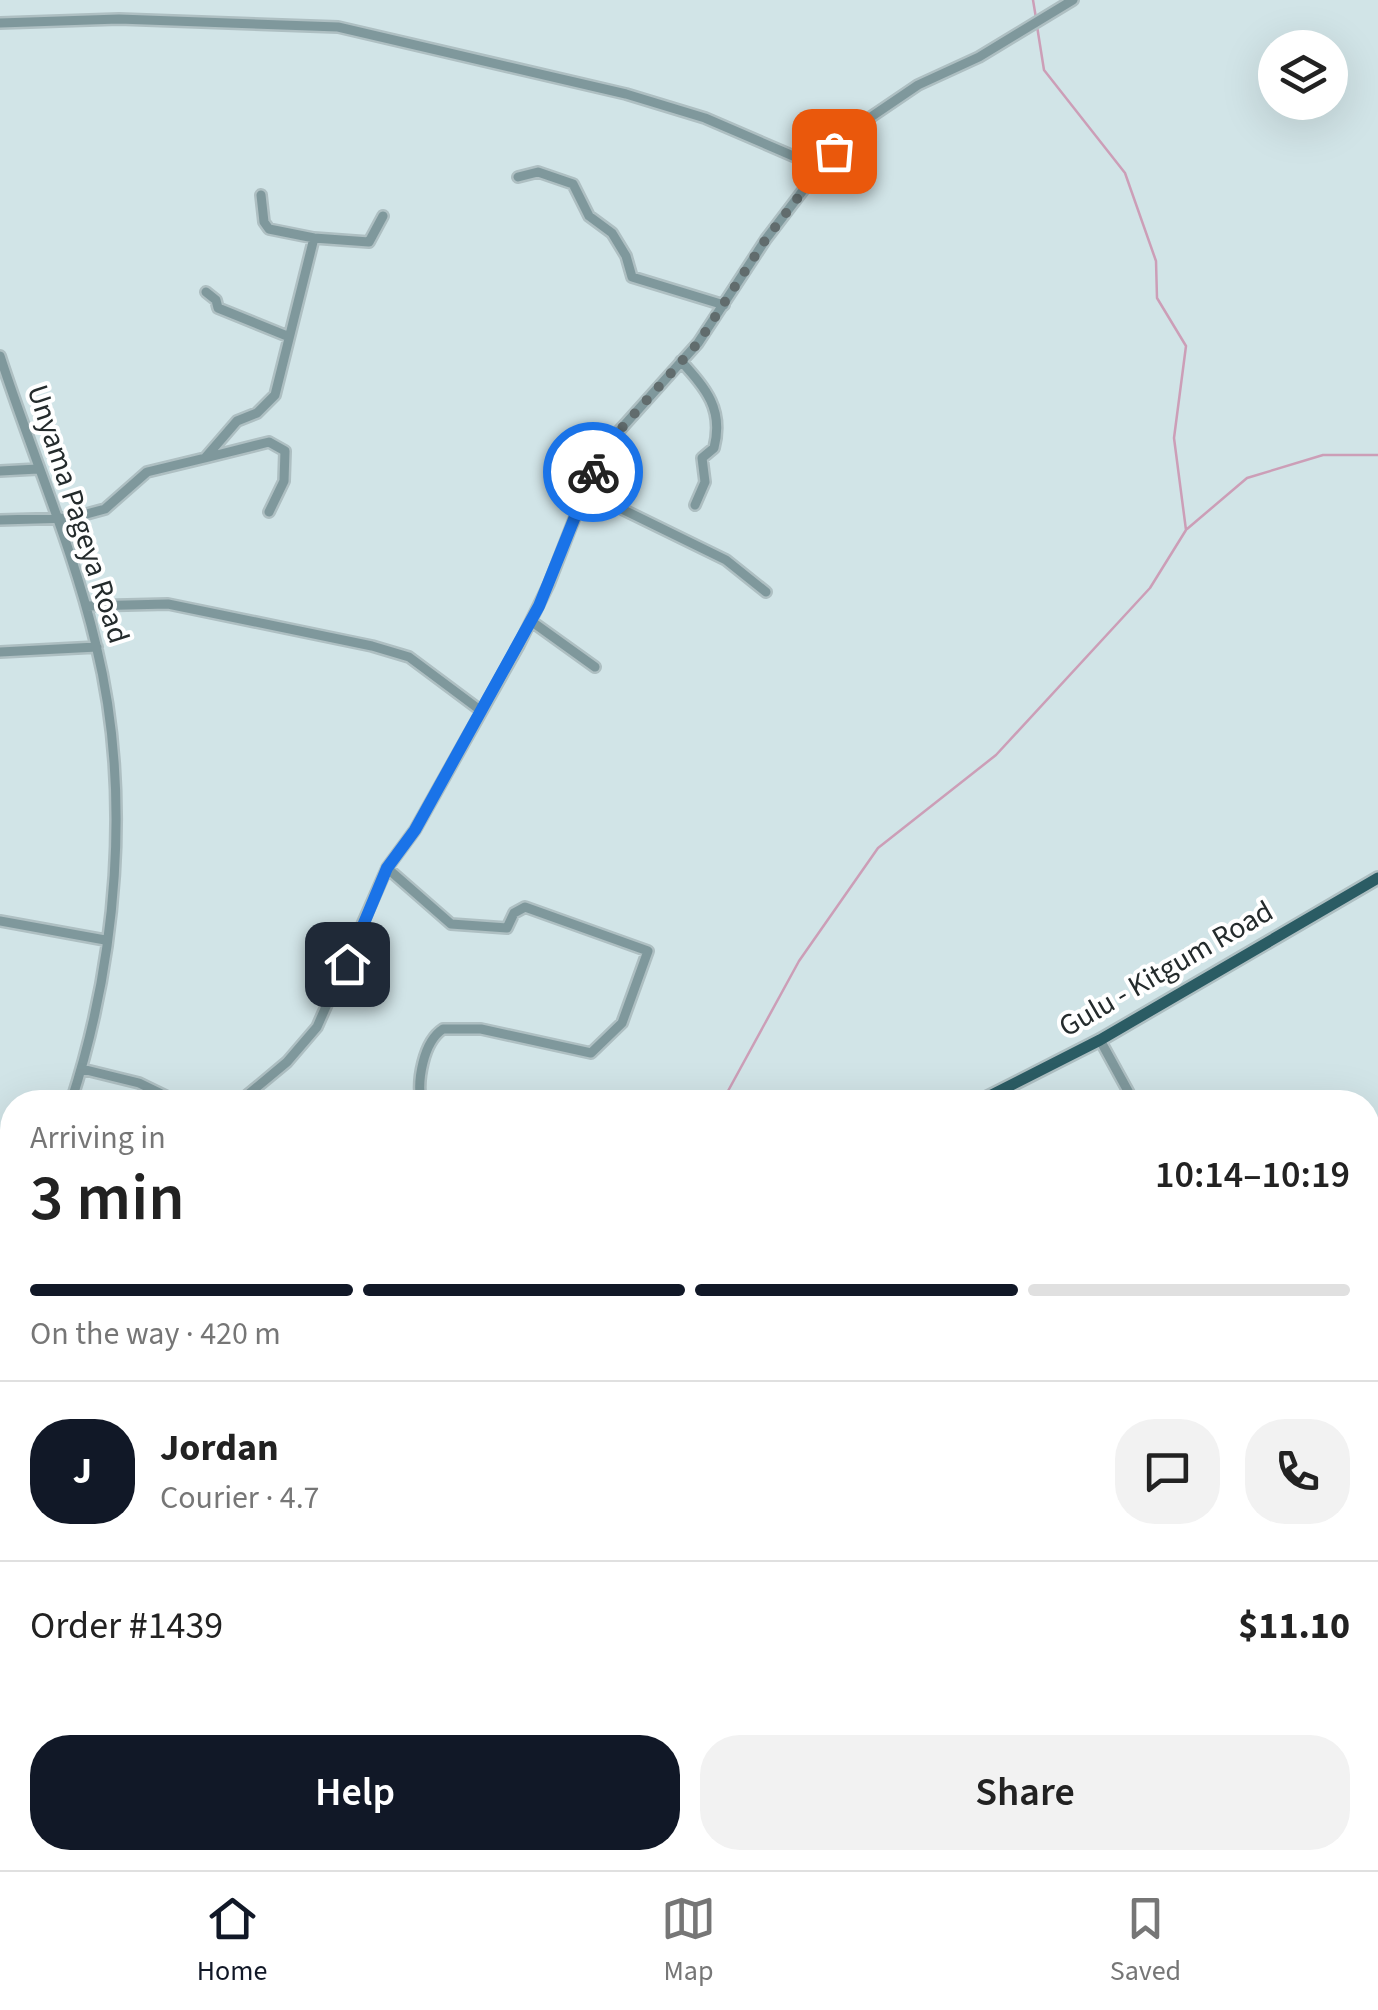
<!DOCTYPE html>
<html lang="en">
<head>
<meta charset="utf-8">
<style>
  body { margin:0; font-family:"Source Sans 3",sans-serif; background:#f2f2f2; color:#222; height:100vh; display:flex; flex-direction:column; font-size:38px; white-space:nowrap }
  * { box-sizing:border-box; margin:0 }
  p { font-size:32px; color:#767676 }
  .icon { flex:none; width:55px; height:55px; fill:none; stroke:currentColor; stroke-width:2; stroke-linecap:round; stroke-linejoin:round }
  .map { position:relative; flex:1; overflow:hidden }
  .side { position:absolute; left:0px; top:1090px; width:1380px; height:780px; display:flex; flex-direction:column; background:#fff; border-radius:40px 40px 0 0; box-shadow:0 10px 40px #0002 }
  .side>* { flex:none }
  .fabs { position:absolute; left:1258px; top:30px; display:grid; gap:20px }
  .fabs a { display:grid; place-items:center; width:90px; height:90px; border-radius:50%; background:#fff; box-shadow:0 10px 40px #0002; font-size:50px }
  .pin { position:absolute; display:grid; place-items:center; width:85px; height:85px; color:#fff; margin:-42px; border-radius:20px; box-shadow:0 5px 15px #0006 }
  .courier { position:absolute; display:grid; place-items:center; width:100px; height:100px; margin:-50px; border:8px solid #1a73e8; border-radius:50%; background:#fff; color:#222; box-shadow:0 2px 12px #0007 }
  .summary em { font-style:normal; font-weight:600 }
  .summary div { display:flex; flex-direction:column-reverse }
  .summary { display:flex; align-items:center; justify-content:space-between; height:170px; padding:0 30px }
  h1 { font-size:65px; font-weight:600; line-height:75px }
  .bar { display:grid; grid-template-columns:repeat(4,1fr); gap:15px 10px; align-content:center; height:120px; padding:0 30px }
  .bar i { height:12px; border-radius:8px; background:#e0e0e0 }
  .bar .current { background:#111827 }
  .bar p { grid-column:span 4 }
  .line { display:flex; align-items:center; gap:25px; padding:0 30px; border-top:2px solid #e0e0e0 }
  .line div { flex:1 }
  .round { display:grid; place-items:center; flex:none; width:105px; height:105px; border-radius:40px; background:#f2f2f2 }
  .cta { display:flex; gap:20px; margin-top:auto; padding:20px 30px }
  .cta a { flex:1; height:115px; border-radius:40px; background:#111827; color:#fff; font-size:40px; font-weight:600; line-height:115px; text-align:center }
  .cta a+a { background:#f2f2f2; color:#222 }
  .dock { display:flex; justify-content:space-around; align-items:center; height:140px; border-top:2px solid #e0e0e0; background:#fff; font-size:28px; color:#767676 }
  .dock a { display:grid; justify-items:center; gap:5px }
  .dock .current { color:#111827 }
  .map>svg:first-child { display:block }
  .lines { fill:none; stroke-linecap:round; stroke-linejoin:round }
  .stream { stroke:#cc9eb7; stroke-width:2.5 }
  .minor-casing { stroke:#aebfc2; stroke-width:14 }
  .major-casing { stroke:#aebfc2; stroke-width:16 }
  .minor { stroke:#7f989c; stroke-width:9 }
  .major { stroke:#2b5c64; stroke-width:11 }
  .done { stroke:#616c6d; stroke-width:10; stroke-dasharray:0 18 }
  .route { stroke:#1a73e8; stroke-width:12 }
  .labels { text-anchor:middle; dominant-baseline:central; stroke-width:8; stroke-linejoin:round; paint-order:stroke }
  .street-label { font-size:30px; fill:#242b2c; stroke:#fff }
</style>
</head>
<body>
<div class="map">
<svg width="1378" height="1870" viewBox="0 0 1378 1870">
  <rect width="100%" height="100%" fill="#d1e4e7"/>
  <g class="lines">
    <!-- stream -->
    <path class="stream" d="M1033,0L1036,18
      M1187,529L1247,478L1323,455H1378
      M722,1102L799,961L878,848L996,755L1150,588L1186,530L1174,438L1186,346L1157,298L1156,261L1125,173L1044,70L1037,26
      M475,1870L486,1858"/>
    <defs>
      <path id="minor" d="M0,23L119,19L338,27L626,94L705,118L821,168
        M518,177L538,172L573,184L589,216L612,233L626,256L632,277L724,305
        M314,238L369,242L383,216
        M206,292L216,300L218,308L287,336
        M0,356C31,452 73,547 96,645C132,792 117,960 71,1102
        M681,361C706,389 724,409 714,448L702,458L705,482L695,505
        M205,458L269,442L285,451L284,481L269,512
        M0,471L38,469
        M585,491L726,560L766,592
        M0,520L72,518L105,509L147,472L205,458L237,421L257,413L275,395L314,238L269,229L264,222L261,195
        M86,606L168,604L372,646L409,657L480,710
        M531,621L595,667
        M0,652L97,647
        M387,868L451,924L507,928L514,913L525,907L648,951L622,1023L591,1053L481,1029H443C423,1042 417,1081 421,1102
        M0,921L105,940
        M1100,1040L1134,1102
        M82,1069L139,1083L178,1102
        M239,1102L287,1062L317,1027L387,868L415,830L519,645L549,584L592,473L619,431L698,343L766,239L833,151L862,123L918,85L979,57L1073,0
        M0,1269L12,1240
        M0,1435L12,1431
        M1368,1603L1378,1628
        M1368,1682L1378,1680
        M1103,1870L1106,1858"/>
      <path id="major" d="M978,1102L1100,1040L1378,878
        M0,1541L12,1535"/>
    </defs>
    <!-- minor casing -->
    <use href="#minor" class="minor-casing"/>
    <!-- major casing -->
    <use href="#major" class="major-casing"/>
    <!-- minor -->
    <use href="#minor" class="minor"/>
    <!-- major -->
    <use href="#major" class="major"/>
  </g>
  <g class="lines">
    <!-- done -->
    <path class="done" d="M593,472L619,431L698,343L766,239L834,151"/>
    <!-- route -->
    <path class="route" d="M347,964L387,868L415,830L539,606L593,472"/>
  </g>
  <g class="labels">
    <!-- street labels -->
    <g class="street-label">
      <text transform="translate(78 514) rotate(72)">Unyama Pageya Road</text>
      <text transform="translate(1166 969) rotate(-30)">Gulu - Kitgum Road</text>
    </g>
  </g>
</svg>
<div class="fabs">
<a><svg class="icon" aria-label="layers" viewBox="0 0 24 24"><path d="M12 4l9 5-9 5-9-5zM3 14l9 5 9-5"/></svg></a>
</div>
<div class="pin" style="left:834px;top:151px;background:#ea580c"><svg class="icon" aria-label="bag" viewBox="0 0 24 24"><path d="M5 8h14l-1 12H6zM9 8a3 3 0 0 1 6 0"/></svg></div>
<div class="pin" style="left:347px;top:964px;background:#1f2937"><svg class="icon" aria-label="home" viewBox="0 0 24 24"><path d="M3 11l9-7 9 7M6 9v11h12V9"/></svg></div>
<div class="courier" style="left:593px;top:472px"><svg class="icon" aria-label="bike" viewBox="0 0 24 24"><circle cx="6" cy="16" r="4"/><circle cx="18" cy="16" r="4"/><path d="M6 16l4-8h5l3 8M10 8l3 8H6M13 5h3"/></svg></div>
<section class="side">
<div class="summary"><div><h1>3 min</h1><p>Arriving in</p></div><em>10:14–10:19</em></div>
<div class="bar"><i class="current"></i><i class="current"></i><i class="current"></i><i></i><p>On the way · 420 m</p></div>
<div class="line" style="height:180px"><b class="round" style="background:#111827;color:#fff">J</b><div><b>Jordan</b><p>Courier · 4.7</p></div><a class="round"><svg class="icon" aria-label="chat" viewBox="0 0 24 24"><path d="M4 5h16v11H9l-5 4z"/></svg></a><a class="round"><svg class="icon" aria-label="phone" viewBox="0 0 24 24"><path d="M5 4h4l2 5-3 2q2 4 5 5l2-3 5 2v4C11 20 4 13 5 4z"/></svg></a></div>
<div class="line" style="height:130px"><div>Order #1439</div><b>$11.10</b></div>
<div class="cta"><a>Help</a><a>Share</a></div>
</section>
</div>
<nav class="dock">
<a class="current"><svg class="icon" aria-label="home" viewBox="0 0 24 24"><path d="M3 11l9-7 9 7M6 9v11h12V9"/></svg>Home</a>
<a><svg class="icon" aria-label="map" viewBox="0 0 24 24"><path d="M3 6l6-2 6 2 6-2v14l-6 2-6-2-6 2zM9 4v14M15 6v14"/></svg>Map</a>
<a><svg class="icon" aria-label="saved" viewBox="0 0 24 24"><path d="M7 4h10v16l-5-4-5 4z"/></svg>Saved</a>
</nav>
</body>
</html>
